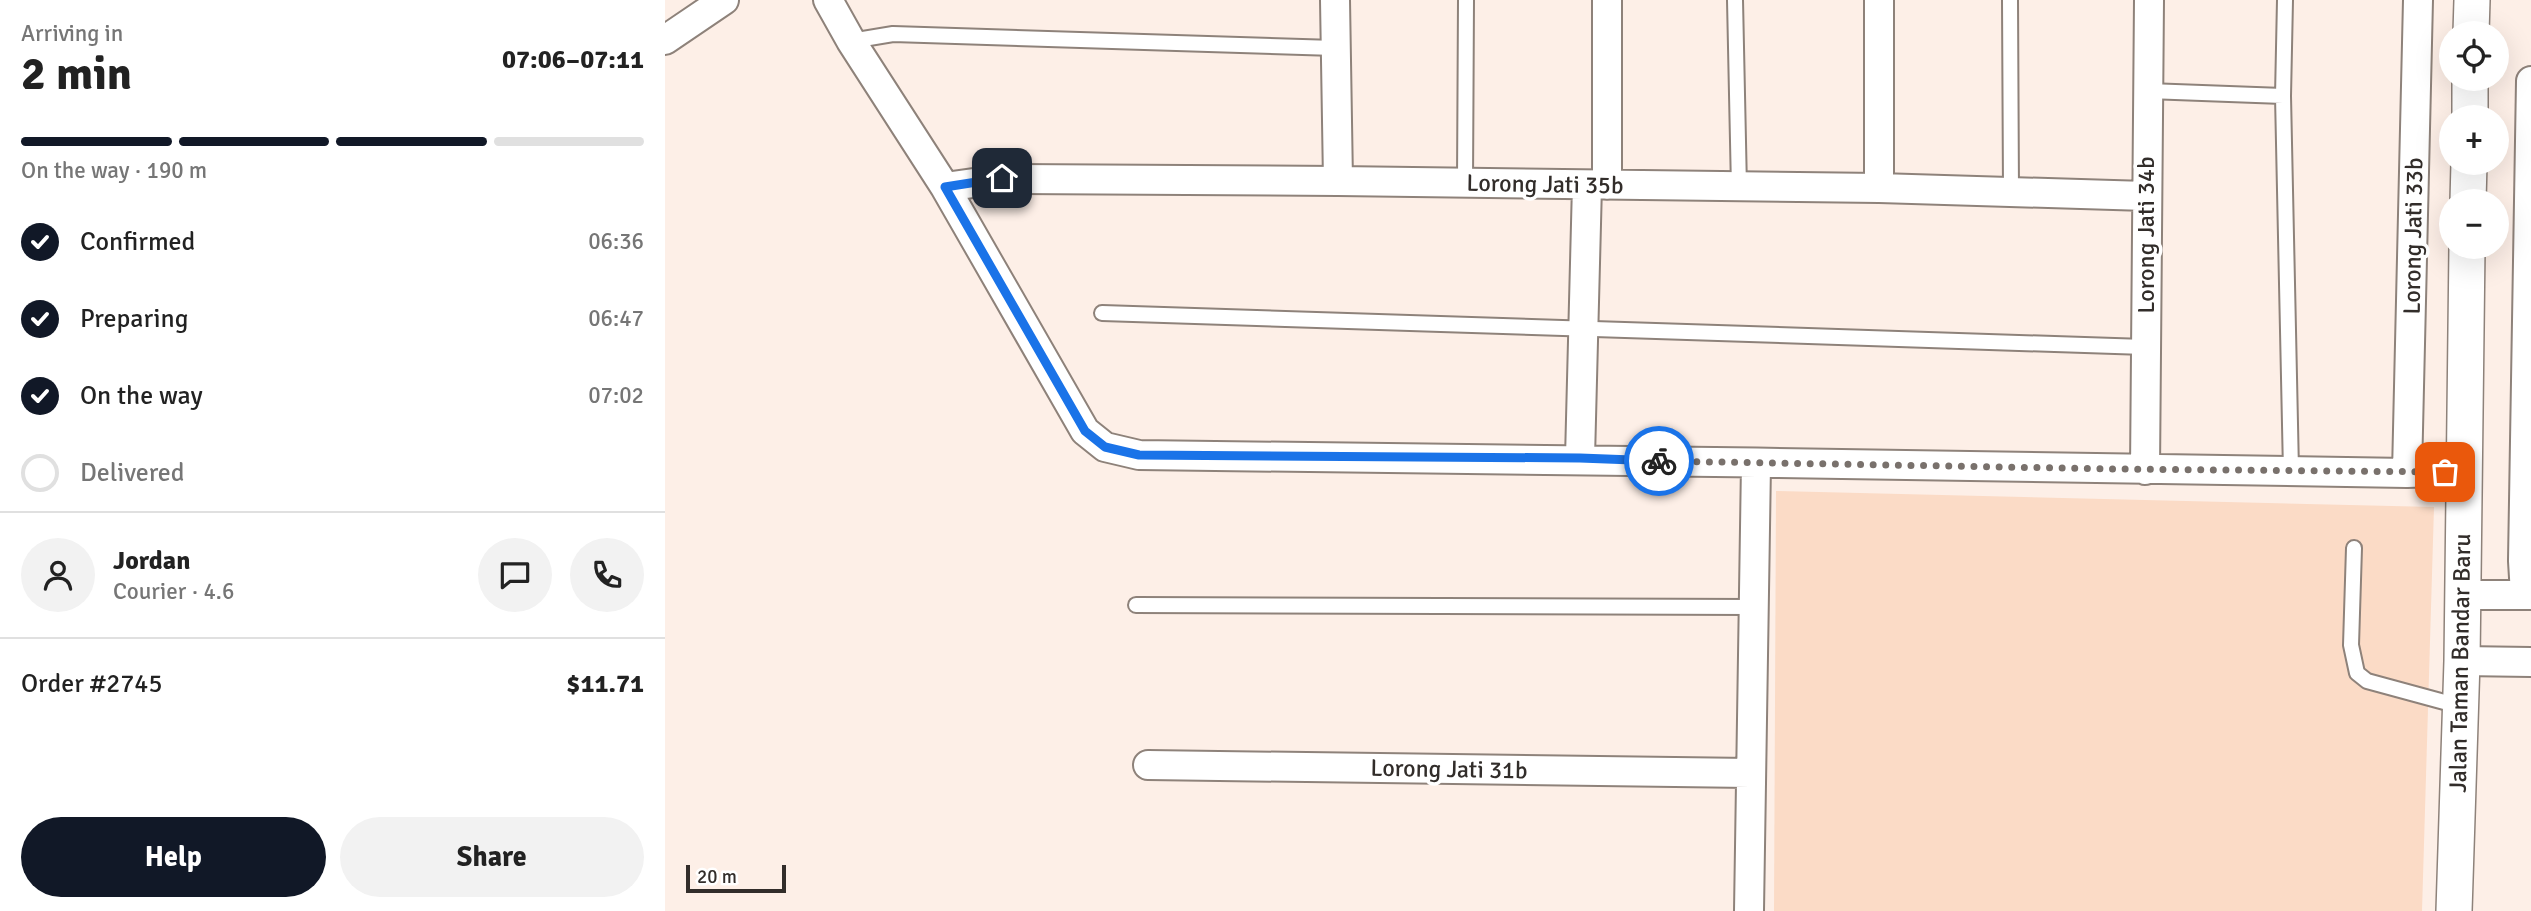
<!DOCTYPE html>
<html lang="en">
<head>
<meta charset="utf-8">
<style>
  body { margin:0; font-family:Signika,sans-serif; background:#f2f2f2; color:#222; height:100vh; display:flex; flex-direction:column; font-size:26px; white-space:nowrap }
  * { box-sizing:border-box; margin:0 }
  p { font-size:23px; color:#767676 }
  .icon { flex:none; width:38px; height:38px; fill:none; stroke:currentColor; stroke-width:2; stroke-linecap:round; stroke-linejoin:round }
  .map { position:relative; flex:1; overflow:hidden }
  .sheet { display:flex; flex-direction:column; background:#fff; width:665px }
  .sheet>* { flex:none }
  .controls { position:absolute; left:1774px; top:21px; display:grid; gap:14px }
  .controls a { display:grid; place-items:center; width:70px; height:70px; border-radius:50%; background:#fff; box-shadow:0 7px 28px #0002; font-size:35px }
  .scale { position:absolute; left:21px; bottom:18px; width:100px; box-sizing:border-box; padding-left:7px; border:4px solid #322d2a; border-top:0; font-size:19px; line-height:24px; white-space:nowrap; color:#322d2a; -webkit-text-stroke:5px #fff; paint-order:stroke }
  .pin { position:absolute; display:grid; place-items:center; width:60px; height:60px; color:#fff; margin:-30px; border-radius:14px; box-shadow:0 4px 10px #0006 }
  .courier { position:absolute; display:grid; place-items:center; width:70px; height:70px; margin:-35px; border:5px solid #1a73e8; border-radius:50%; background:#fff; color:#222; box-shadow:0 2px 9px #0007 }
  .head em { font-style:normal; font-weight:700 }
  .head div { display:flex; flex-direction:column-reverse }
  .head { display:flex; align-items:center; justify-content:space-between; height:119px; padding:0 21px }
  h1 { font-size:46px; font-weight:700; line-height:52px }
  .bar { display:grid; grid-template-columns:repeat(4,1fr); gap:10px 7px; align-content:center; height:84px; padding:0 21px }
  .bar i { height:9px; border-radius:5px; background:#e0e0e0 }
  .bar .active { background:#111827 }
  .bar p { grid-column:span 4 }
  .line { display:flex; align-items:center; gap:18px; padding:0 21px; border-top:2px solid #e0e0e0 }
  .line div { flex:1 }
  .round { display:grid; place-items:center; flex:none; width:74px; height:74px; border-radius:37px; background:#f2f2f2 }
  ol { padding:0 21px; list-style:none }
  li { display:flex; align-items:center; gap:21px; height:77px }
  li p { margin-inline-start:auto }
  li .icon { padding:7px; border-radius:50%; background:#111827; color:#fff; stroke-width:4 }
  li:last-child { color:#767676 }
  li i { width:38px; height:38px; border:4px solid #e0e0e0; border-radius:50% }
  .cta { display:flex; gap:14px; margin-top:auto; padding:14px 21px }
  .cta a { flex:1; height:80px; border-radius:42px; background:#111827; color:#fff; font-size:28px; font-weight:700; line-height:80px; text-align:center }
  .cta a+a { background:#f2f2f2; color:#222 }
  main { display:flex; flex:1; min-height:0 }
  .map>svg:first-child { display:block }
  .green { fill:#fbdbc6 }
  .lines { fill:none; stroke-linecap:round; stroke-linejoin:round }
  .service-casing { stroke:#8e827a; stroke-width:18 }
  .minor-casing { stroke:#8e827a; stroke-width:32 }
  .tertiary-casing { stroke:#8e827a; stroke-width:38 }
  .service { stroke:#fff; stroke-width:14 }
  .minor { stroke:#fff; stroke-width:28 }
  .tertiary { stroke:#fff; stroke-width:35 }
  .done { stroke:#79716c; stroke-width:7; stroke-dasharray:0 12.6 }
  .route { stroke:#1a73e8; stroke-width:9 }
  .labels { text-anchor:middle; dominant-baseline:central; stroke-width:7; stroke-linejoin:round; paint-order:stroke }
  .street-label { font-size:24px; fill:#322d2a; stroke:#fff }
</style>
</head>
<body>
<main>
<section class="sheet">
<div class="head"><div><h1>2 min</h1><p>Arriving in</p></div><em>07:06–07:11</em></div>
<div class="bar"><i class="active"></i><i class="active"></i><i class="active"></i><i></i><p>On the way · 190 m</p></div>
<ol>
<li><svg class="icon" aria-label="check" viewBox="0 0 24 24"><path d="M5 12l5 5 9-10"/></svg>Confirmed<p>06:36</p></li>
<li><svg class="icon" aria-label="check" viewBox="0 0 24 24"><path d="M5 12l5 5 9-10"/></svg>Preparing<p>06:47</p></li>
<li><svg class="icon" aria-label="check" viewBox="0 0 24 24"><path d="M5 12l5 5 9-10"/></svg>On the way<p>07:02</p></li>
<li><i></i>Delivered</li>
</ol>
<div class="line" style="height:126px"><a class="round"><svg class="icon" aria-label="person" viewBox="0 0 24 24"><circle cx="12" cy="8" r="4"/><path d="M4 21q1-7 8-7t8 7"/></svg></a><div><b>Jordan</b><p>Courier · 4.6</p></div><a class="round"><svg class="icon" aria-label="chat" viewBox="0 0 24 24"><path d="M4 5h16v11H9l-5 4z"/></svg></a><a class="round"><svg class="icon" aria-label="phone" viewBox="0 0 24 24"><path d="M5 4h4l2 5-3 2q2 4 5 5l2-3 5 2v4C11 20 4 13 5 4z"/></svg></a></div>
<div class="line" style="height:91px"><div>Order #2745</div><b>$11.71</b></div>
<div class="cta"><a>Help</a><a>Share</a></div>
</section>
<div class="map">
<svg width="1866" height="911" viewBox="0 0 1866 911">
  <rect width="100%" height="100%" fill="#fdefe7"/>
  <!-- green -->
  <path class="green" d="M1111,491L1769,507L1757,911H1109Z"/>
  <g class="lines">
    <defs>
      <path id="service" d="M1070,0L1074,188
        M1345,0L1346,191
        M1620,0L1618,96L1626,471
        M186,41L228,34L670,48
        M1483,91L1618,96
        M800,182L801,0
        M437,313L1480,347
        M1689,548L1686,645L1692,673L1702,681L1794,706
        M471,605L1088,607"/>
      <path id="minor" d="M163,0L186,41L280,187L420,431L440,447L474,455C897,458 1319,467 1742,473L1798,471
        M670,0L673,181
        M942,0V185
        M1214,0V188
        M0,40L59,0
        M280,187L337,179L673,181L1214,188L1481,196
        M915,458L922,185
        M1480,470L1484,0
        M1742,473L1753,0
        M1860,594L1858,561L1866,81
        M1797,595H1866
        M1797,661L1866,662
        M483,765L1085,773
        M1084,911L1091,464"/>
      <path id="tertiary" d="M1806,33L1807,0
        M1805,117V79
        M1803,201L1804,163
        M1789,911L1797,661L1802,247"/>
    </defs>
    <!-- service casing -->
    <use href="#service" class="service-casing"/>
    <!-- minor casing -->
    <use href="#minor" class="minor-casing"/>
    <!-- tertiary casing -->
    <use href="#tertiary" class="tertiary-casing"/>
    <!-- service -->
    <use href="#service" class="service"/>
    <!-- minor -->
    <use href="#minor" class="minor"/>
    <!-- tertiary -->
    <use href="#tertiary" class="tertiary"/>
  </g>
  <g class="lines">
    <!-- done -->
    <path class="done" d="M994,461L1452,469L1780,472"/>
    <!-- route -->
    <path class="route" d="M337,178L280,187L420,431L440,447L474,455L915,458L994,461"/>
  </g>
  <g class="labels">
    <!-- street labels -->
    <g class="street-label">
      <text transform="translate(880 184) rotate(1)">Lorong Jati 35b</text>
      <text transform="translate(1481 235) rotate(-90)">Lorong Jati 34b</text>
      <text transform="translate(1748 236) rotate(-89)">Lorong Jati 33b</text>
      <text transform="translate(1795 663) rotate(-89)">Jalan Taman Bandar Baru</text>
      <text transform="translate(784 769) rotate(1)">Lorong Jati 31b</text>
    </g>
  </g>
</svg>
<div class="controls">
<a><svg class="icon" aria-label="locate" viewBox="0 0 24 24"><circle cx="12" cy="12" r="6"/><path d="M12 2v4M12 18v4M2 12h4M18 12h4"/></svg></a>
<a>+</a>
<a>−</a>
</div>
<div class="scale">20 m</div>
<div class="pin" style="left:1780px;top:472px;background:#ea580c"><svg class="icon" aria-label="bag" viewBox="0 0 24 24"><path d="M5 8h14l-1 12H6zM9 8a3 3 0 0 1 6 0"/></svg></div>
<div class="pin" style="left:337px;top:178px;background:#1f2937"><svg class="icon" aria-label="home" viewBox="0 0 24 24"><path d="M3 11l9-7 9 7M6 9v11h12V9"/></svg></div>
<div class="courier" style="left:994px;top:461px"><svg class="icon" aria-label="bike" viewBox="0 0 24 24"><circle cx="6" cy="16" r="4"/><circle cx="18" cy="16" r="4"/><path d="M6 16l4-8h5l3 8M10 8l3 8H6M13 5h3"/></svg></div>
</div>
</main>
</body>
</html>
